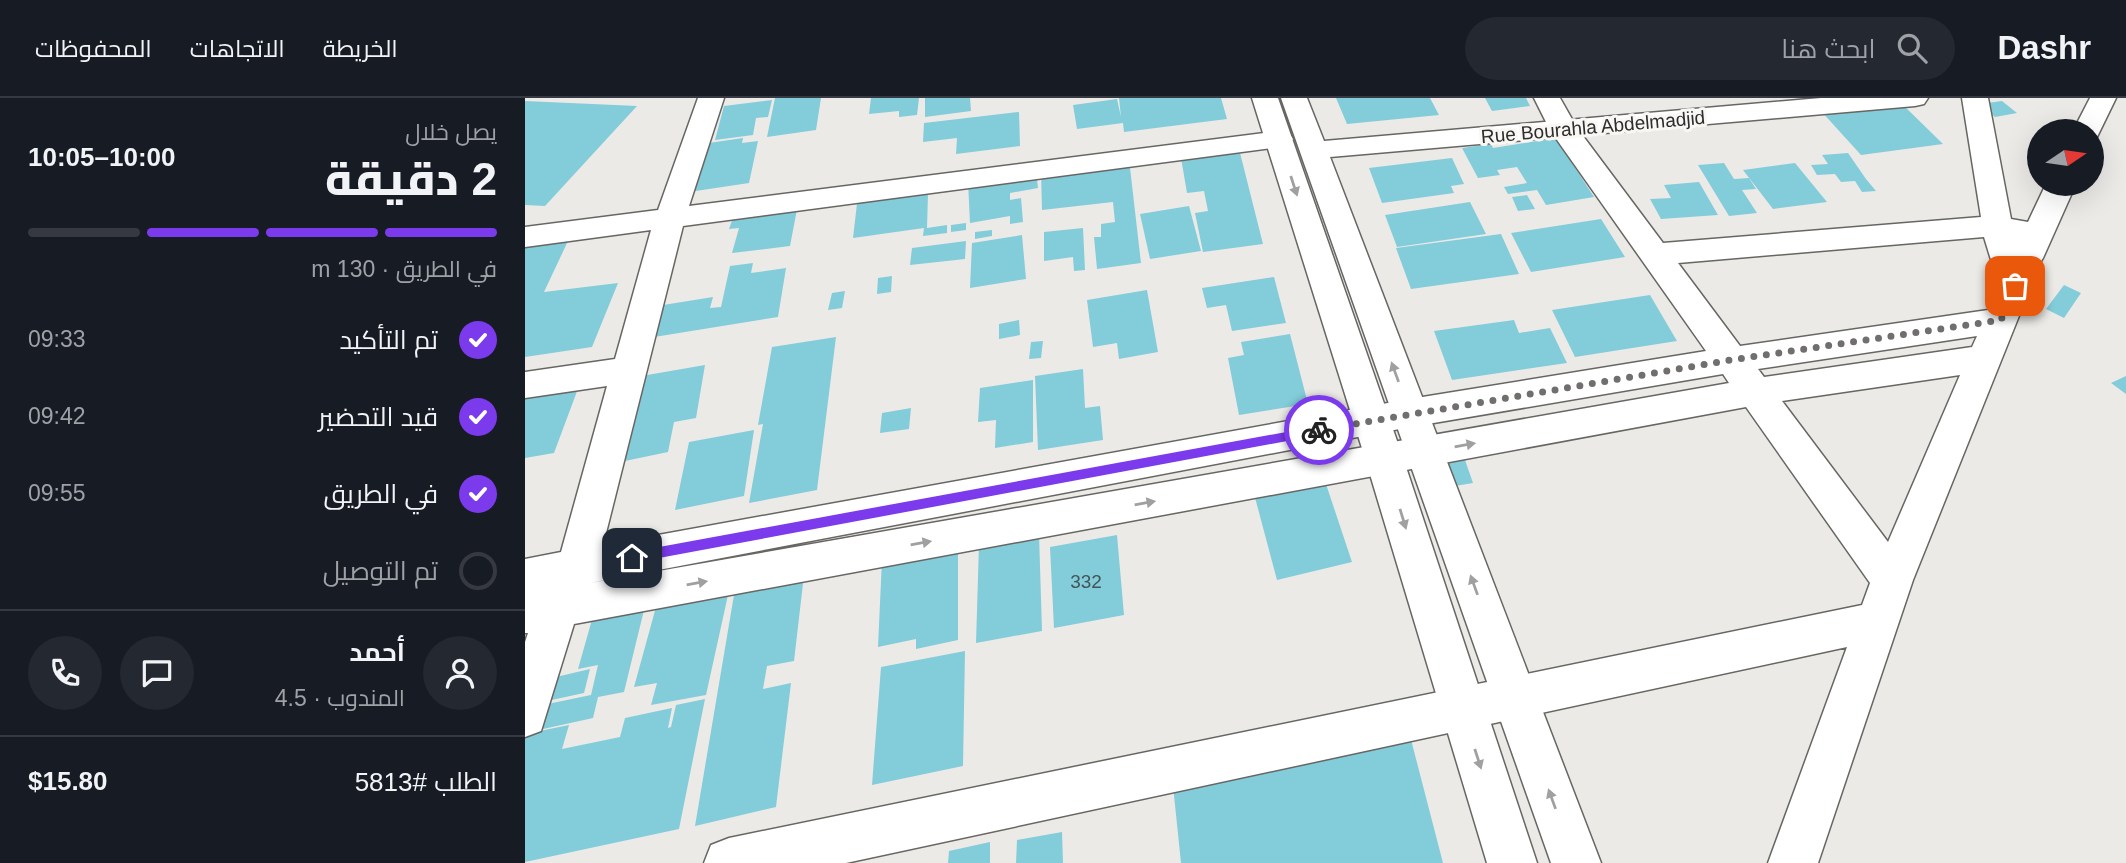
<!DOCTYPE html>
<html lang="ar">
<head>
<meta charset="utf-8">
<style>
  body { margin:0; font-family:Arial,Cairo,sans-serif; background:#242831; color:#f1f3f6; direction:rtl; height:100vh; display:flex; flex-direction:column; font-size:26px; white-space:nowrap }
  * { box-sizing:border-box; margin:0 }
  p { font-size:23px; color:#9ea1a6 }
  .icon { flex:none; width:38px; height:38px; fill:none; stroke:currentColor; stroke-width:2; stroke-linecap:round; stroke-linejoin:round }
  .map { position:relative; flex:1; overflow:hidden; direction:ltr }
  .side { display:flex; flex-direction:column; background:#171b24; width:525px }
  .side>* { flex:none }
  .needle { width:46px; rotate:77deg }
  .buttons { position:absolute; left:1502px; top:21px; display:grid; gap:14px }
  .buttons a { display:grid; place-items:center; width:77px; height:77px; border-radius:50%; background:#171b24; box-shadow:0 7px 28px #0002; font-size:35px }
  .pin { position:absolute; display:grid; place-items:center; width:60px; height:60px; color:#fff; margin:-30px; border-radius:14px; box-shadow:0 4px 10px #0006 }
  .courier { position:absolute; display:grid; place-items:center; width:70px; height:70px; margin:-35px; border:5px solid #7c3aed; border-radius:50%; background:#fff; color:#222; box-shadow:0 2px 9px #0007 }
  .summary em { font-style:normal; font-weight:800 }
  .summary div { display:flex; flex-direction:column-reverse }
  .summary { display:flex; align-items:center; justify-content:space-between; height:119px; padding:0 28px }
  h1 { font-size:46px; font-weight:800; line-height:52px }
  .bar { display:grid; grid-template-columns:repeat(4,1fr); gap:10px 7px; align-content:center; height:84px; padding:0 28px }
  .bar i { height:9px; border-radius:5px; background:#363941 }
  .bar .current { background:#7c3aed }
  .bar p { grid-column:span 4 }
  .line { display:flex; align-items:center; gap:18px; padding:0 28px; border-top:2px solid #363941 }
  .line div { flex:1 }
  .round { display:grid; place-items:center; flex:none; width:74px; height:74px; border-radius:37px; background:#242831 }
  ol { padding:0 28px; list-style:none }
  li { display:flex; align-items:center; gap:21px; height:77px }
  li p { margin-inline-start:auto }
  li .icon { padding:7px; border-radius:50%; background:#7c3aed; color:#fff; stroke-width:4 }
  li:last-child { color:#9ea1a6 }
  li i { width:38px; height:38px; border:4px solid #363941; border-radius:50% }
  header { display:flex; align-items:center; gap:42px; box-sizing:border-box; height:98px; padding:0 35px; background:#171b24; border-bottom:2px solid #363941 }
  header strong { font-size:33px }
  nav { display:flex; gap:38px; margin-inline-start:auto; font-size:24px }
  .search { width:490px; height:63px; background:#242831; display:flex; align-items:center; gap:18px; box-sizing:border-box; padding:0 24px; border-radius:38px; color:#9ea1a6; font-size:26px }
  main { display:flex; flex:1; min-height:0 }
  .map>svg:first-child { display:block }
  .building { fill:#83ccda }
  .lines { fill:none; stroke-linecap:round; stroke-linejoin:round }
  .street-casing { stroke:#676663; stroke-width:3 }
  .secondary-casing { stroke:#676663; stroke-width:3 }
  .street { fill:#fff; fill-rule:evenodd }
  .secondary { fill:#fff; fill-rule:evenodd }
  .oneway { fill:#a1a0a0 }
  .route { fill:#7c3aed }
  .done { stroke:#706f6d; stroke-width:7; stroke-dasharray:0 12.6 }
  .labels { text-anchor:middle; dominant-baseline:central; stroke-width:6; stroke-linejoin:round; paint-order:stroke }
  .far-street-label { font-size:19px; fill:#2e2d2c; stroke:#f9f7f4 }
  .number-label { font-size:19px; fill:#435558 }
</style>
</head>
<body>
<header>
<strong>Dashr</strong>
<div class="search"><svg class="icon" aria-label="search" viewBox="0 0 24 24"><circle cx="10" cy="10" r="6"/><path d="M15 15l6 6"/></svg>ابحث هنا</div>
<nav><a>الخريطة</a><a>الاتجاهات</a><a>المحفوظات</a></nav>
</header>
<main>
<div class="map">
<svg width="1601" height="765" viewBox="0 0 1601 765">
  <rect width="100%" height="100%" fill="#eceae7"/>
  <!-- building -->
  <path class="building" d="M250,0H296L291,32L242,39Z
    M346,0H394L392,17L374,19V13L344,16Z
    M400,0H445L446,13L400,19Z
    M594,0H696L702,21L599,34L598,25L552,31L548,7L592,1L596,19Z
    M811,0H905L914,17L822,26Z
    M960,0H1001L1005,8L967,13Z
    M247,2L243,19L231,20L228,37L190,42L199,8Z
    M0,3L112,8L20,108L0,107Z
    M1477,3L1492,15L1470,19L1455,6Z
    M1375,4L1418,46L1336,57L1296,13Z
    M494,14L495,48L431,56L432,40L398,44L399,25Z
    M218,40L217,45L233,43L224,85L164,94L177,46Z
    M1031,40L1069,99L1021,107L1012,92L983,96L979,89L1002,85L992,69L972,72L975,77L953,80L937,50L966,46L968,50Z
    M713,47L738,146L678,154L670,115L683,113L679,93L662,95L655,54Z
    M1323,55L1341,81L1351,93L1337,94L1330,83L1316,84L1310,76L1292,77L1286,67L1303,66L1297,57Z
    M927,60L939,86L926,88L929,95L857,105L844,70Z
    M604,61L616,165L572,171L569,139H576V126L590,124L588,104L517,112L516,73Z
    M1199,65L1209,81L1224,80L1231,91L1217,92L1232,115L1204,118L1173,67Z
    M1270,65L1302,104L1248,111L1218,72Z
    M511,73L513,90L485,95V102L496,100L498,124L485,126V118L445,125L443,83Z
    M1174,84L1193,117L1136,121L1125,101L1146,100L1139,87Z
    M385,89L384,99L403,96L402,130L422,127V135L398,138L399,130L328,140L333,97Z
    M1002,97L1010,111L993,113L987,99Z
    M945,104L961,136L872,149L860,117Z
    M273,106L265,148L207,155L214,130L204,131L210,114Z
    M664,108L676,153L625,161L615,116Z
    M1076,121L1100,159L1006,174L986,135Z
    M441,125V132L426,134V127Z
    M558,130L560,172L549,173L548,159L519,163V134Z
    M467,132V138L450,141V134Z
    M976,136L994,176L886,191L871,150Z
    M497,137L501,181L445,190L447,145Z
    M43,143L19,194L93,185L67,249L0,259V148Z
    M441,143L440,161L385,167L387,150Z
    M228,165L226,175L261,170L253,219L123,240L132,208L188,199L185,210L196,209L205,168Z
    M367,178L366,194L352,196L353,180Z
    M749,179L761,225L707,233L701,207L682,210L677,190Z
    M1539,187L1556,195L1539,220L1521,211Z
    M622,192L633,254L594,261L592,245L568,249L562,202Z
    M320,193L317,210L303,212L307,195Z
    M1125,197L1152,243L1050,259L1027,212Z
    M494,222L495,237L474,241V226Z
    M989,222L994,235L1025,230L1042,265L927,282L909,233Z
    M765,236L783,306L714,317L703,260L719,257L716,244Z
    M311,239L292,392L224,405L238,326L233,327L247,249Z
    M518,243L516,260L504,261L506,244Z
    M180,267L171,320L149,324L143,354L100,363L105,343L89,346L105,280Z
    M558,271L560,310L575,308L578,342L513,352L510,278Z
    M1601,278V296L1586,285Z
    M508,282V344L470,350L471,322L453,324L455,290Z
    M54,288L29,355L0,360V296Z
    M386,310L384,331L355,335L357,315Z
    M229,332L219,398L150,412L164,344Z
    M940,362L948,385L918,390L911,367Z
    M798,377L827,464L752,482L728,392Z
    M514,436L517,533L451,545L454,446Z
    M592,437L599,517L529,530L525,449Z
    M433,446V542L391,551V541L353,549L357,461Z
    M279,477L269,563L242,568L238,591L266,585L251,709L170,728L210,491Z
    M203,497L181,597L126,607L132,585L109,589L131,509Z
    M120,508L99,594L73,599L68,620L0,635L8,609L66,597L73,567L53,571L68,518Z
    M440,553L438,668L347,687L356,569Z
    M65,571L59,595L8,606L14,583Z
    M180,601L154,731L0,764V636L44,627L37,651L95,639L100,620L147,610L143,630L146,629L151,607Z
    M883,630L918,765H656L647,678Z
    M537,734L538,765H491L492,742Z
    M465,744V765H423L424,753Z"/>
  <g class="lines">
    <defs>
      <path id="street" d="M173,0H199L164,108L754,33L764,35L768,41L764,47L754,49L158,128L78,447L885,301L1181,253L1025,32L1009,0H1035L1052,30L1138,145L1456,119L1437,0H1463L1486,121L1503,124L1521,86H1551L1518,160L1513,168L1500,170L1506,188L1388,482L1293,765H1243L1322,549L321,765H179L186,747L204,740L1337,507L1345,485L1221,309L49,526L16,633L0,639V544L3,535H0V461L36,454L82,288L0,300V274L90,261L126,132L0,149V129L133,112ZM1459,139L1474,188L1463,212L1215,248L1153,165ZM1452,238L1447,249L1239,279L1233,271ZM1198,276L1204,285L65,485L885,329ZM1435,277L1363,444L1257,303Z
        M1565,0H1591L1572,39L1566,40V33H1548Z"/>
      <path id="secondary" d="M727,0H753L879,363L1012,765H962L841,363Z
        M756,0H782L799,43L1296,0H1403L1399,6L1390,8L805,59L1076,765H1026Z"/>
    </defs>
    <!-- street casing -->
    <use href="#street" class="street-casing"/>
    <!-- secondary casing -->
    <use href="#secondary" class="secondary-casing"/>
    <!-- street -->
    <use href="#street" class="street"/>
    <!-- secondary -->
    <use href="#secondary" class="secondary"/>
  </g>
  <!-- one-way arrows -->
  <defs><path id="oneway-solid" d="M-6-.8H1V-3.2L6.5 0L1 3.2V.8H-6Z" transform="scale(1.75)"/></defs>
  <g class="oneway">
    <use href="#oneway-solid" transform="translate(769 88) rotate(72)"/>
    <use href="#oneway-solid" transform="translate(870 274) rotate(-110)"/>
    <use href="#oneway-solid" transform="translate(940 347) rotate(-10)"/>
    <use href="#oneway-solid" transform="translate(620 405) rotate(-10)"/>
    <use href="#oneway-solid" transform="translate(878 421) rotate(73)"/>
    <use href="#oneway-solid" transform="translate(396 445) rotate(-10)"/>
    <use href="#oneway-solid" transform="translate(172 485) rotate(-10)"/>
    <use href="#oneway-solid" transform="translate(949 487) rotate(-110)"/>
    <use href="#oneway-solid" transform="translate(953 661) rotate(72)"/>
    <use href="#oneway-solid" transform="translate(1027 701) rotate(-110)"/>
  </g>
  <!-- route -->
  <path class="route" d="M794,328L799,332L794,337L107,465L101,460L107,454Z"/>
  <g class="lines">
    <!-- done -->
    <path class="done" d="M794,332L1206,262L1476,222L1490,188"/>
  </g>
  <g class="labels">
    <!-- far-street labels -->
    <g class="far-street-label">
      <text transform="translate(1068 29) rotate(-5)">Rue Bourahla Abdelmadjid</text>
    </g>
    <!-- number labels -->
    <g class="number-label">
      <text x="561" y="483">332</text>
    </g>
  </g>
</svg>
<div class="buttons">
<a><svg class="needle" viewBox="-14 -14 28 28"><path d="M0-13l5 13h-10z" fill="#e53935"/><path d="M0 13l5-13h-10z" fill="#9ea1a6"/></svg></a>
</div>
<div class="pin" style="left:1490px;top:188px;background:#ea580c"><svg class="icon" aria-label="bag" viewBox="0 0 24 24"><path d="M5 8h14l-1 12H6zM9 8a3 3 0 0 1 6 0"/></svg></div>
<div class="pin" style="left:107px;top:460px;background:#1f2937"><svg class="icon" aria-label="home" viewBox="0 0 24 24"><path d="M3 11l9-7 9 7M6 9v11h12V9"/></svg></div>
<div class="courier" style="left:794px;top:332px"><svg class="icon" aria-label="bike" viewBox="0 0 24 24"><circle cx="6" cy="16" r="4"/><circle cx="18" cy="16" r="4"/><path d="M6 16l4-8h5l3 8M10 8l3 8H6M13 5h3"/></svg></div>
</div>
<section class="side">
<div class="summary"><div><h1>2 دقيقة</h1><p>يصل خلال</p></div><em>10:00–10:05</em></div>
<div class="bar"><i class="current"></i><i class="current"></i><i class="current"></i><i></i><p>في الطريق · 130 m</p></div>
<ol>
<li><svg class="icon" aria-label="check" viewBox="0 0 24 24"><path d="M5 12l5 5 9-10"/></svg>تم التأكيد<p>09:33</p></li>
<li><svg class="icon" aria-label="check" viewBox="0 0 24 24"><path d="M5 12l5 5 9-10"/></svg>قيد التحضير<p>09:42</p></li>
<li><svg class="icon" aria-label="check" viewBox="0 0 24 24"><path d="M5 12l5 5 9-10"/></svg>في الطريق<p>09:55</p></li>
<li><i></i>تم التوصيل</li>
</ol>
<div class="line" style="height:126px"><a class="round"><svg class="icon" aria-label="person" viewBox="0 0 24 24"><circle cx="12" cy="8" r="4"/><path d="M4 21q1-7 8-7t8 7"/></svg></a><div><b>أحمد</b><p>المندوب · 4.5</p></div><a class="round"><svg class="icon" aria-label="chat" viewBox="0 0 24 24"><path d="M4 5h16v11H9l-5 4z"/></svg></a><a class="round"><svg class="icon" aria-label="phone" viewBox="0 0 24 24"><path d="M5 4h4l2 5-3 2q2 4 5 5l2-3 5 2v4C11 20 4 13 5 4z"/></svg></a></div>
<div class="line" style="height:91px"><div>الطلب #5813</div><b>$15.80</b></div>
</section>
</main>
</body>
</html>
